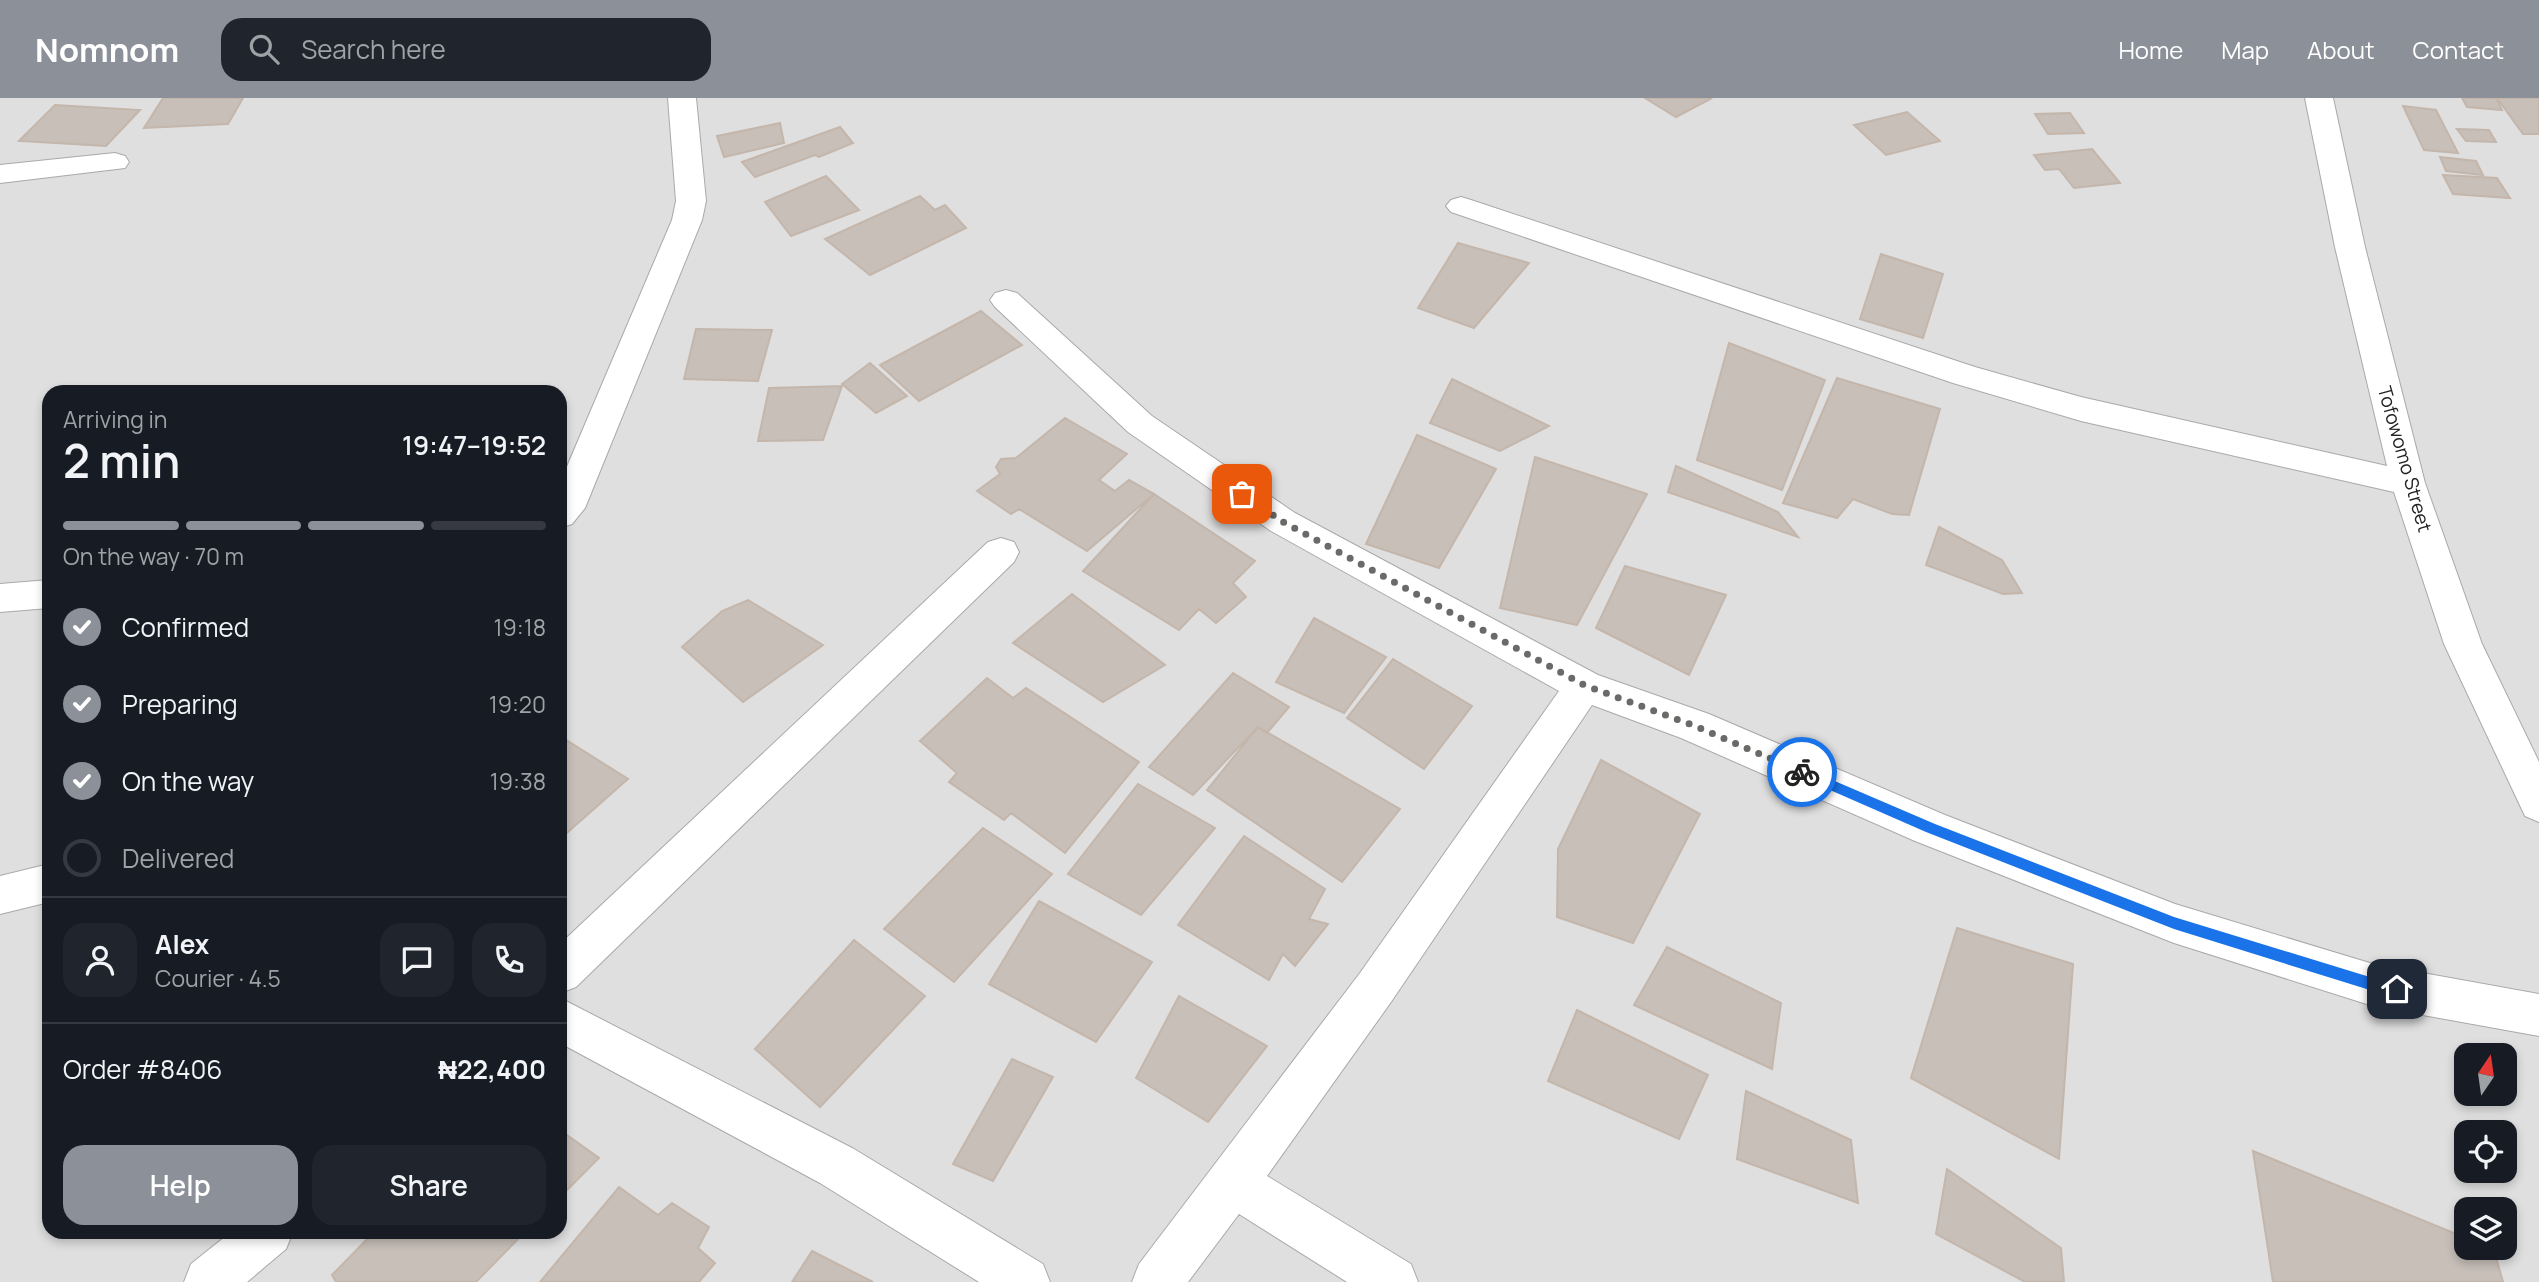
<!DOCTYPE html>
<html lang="en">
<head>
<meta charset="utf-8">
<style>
  body { margin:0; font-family:Manrope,sans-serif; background:#20242c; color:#f1f3f6; height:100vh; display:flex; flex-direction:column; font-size:26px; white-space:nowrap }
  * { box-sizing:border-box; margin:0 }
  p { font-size:23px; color:#9ea1a6 }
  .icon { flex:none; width:38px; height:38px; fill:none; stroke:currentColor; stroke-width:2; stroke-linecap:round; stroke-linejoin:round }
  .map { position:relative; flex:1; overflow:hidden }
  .panel { position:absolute; left:42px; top:287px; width:525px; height:854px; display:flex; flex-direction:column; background:#171b24; border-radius:21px; box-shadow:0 4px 10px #0003 }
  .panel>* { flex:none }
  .needle { width:46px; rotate:13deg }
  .buttons { position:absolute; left:2454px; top:945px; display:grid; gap:14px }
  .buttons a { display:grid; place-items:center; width:63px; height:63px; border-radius:14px; background:#171b24; box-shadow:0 4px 10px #0003; font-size:35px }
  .pin { position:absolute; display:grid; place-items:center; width:60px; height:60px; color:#fff; margin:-30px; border-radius:14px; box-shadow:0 4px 10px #0006 }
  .courier { position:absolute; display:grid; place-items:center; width:70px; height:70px; margin:-35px; border:5px solid #1a73e8; border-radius:50%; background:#fff; color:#222; box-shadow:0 2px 9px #0007 }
  .head em { font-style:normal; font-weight:600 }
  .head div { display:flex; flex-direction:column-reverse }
  .head { display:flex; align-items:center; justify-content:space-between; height:119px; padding:0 21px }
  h1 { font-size:46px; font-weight:600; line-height:52px }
  .bar { display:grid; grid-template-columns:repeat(4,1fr); gap:10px 7px; align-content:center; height:84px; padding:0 21px }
  .bar i { height:9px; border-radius:5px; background:#363941 }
  .bar .on { background:#8c9099 }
  .bar p { grid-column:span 4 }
  .line { display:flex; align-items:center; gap:18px; padding:0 21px; border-top:2px solid #363941 }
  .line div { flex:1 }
  .round { display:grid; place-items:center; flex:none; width:74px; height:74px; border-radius:21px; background:#20242c }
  ol { padding:0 21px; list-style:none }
  li { display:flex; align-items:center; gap:21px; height:77px }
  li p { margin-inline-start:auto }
  li .icon { padding:7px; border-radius:50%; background:#8c9099; color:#fff; stroke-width:4 }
  li:last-child { color:#9ea1a6 }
  li i { width:38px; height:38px; border:4px solid #363941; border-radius:50% }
  .primary-button { display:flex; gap:14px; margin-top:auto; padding:14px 21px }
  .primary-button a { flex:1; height:80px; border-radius:21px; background:#8c9099; color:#fff; font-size:28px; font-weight:600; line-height:80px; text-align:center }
  .primary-button a+a { background:#20242c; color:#f1f3f6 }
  header { display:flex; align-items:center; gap:42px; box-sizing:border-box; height:98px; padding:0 35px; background:#8c9099; color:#fff }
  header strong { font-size:33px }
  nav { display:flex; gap:38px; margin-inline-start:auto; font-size:24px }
  .search { width:490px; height:63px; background:#20242c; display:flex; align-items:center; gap:18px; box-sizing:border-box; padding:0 24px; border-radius:21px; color:#9ea1a6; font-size:26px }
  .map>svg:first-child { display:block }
  .residential { fill:#e0dfdf; fill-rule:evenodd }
  .building { fill:#c7bfb8; stroke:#c4b6ab; stroke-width:2 }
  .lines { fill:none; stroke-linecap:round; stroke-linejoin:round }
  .minor-casing { stroke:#a9a9a9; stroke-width:2 }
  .minor { fill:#fff; fill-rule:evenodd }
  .route { fill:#1a73e8 }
  .done { stroke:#6b6a68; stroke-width:7; stroke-dasharray:0 12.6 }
  .labels { text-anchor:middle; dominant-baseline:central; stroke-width:5; stroke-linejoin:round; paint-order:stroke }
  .street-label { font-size:19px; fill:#222; stroke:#fff }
</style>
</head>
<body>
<header>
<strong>Nomnom</strong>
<div class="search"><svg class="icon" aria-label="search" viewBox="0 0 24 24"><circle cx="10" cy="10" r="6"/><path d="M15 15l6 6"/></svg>Search here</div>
<nav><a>Home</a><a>Map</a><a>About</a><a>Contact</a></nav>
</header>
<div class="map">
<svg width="2539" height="1184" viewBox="0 0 2539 1184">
  <rect width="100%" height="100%" fill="#f2efe9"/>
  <!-- residential -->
  <path class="residential" d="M0,0H2539V1184H0ZM49,294H560V1134H49ZM2466,957H2504V996H2466ZM2466,1034H2504V1073H2466ZM2466,1111H2504V1150H2466Z"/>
  <!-- building -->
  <path class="building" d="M163,0H243L228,26L144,30Z
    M1645,0H1712L1676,19Z
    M2462,0H2496L2502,12L2467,9Z
    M2497,0H2539V36H2523Z
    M55,7L140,12L106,48L19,43Z
    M2403,8L2436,12L2458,55L2424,52Z
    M1907,14L1940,43L1886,57L1854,27Z
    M2070,15L2084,35L2048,36L2035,16Z
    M780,25L784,45L724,59L717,38Z
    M840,29L853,45L819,59L815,57L755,79L742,64Z
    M2457,31L2489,32L2496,44L2466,43Z
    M2092,51L2120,85L2074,90L2059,71L2045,72L2034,57Z
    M2440,59L2476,63L2483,77L2446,73Z
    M2443,77L2497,80L2510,100L2453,96Z
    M826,78L859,112L791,138L765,104Z
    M920,98L935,112L945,107L966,130L870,177L825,141Z
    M1458,145L1529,165L1474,230L1418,210Z
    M1881,156L1943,176L1923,240L1860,221Z
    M981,213L1022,247L919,303L880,267Z
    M696,231L772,232L758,283L684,281Z
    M1729,245L1825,282L1782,392L1697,362Z
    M870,265L907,298L876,315L842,286Z
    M1837,280L1940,311L1909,417L1892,416L1853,401L1837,420L1783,405Z
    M1452,281L1549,328L1500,353L1430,325Z
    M842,288L823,342L758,343L769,290Z
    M1065,320L1127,356L1099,382L1115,393L1129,382L1154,396L1087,453L1019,411L1011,416L977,393L1000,376L996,369L1001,361L1016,360Z
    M1417,337L1496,371L1439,470L1366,446Z
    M1535,359L1647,396L1577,527L1500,510Z
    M1676,368L1778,414L1798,439L1668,394Z
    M1154,396L1255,463L1233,485L1246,499L1216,525L1199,511L1179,532L1083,473Z
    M1939,429L2002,462L2022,495L2003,496L1926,467Z
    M1625,468L1726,497L1689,577L1596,530Z
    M1072,496L1165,567L1103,604L1013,545Z
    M748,502L823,547L743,604L682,549L722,513Z
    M1314,520L1386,559L1344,615L1276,584Z
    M1393,561L1472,608L1424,671L1347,620Z
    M1233,575L1289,609L1267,635L1258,629L1193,697L1149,669Z
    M987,580L1013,600L1026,590L1139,664L1065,755L1011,715L1004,722L949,684L957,675L920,643Z
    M1258,629L1400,711L1342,784L1207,692Z
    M560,638L628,681L560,741Z
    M1601,662L1700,716L1633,845L1557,819L1558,751Z
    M1138,686L1215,730L1141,817L1068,776Z
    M983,730L1052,776L954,884L884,831Z
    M1244,738L1325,791L1309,821L1328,826L1295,868L1283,856L1269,882L1178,827Z
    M1039,803L1152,864L1096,944L989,886Z
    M1957,830L2073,866L2059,1061L1911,980Z
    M854,842L925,898L820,1009L755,951Z
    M1667,849L1781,905L1772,971L1634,907Z
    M1179,898L1267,948L1208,1024L1136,980Z
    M1577,912L1708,977L1679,1041L1548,983Z
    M1012,961L1053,979L993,1083L953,1066Z
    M1746,993L1851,1042L1858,1105L1737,1061Z
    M560,1032L599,1060L560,1099Z
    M2253,1053L2466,1140V1150L2494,1152L2503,1184H2273Z
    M1947,1071L2061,1150L2064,1184H2025L1936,1136Z
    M619,1089L658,1117L672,1105L709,1129L698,1150L715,1165L699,1184H540Z
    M374,1134H525L476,1184H336L332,1177Z
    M812,1153L873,1184H792Z"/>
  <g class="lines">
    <defs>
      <path id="minor" d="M668,0H696L706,103L702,122L585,410L572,426L560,430V385L672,122L676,103Z
        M2305,0H2333L2365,149L2425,385L2482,546L2539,664V724L2525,718L2444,546L2394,394L2081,323L1953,285L1451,114L1446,108L1451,102L1461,99L1471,102L1975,269L2081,299L2387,368L2335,149Z
        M115,55L125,58L129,64L125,70L0,85V67Z
        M1006,192L1017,195L1152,318L1295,415L1598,577L1709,616L1945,717L2175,806L2373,866L2539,896V938L2373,908L2174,845L1915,743L1681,640L1592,607L1391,904L1267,1078L1411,1166L1418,1184H1347L1239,1116L1188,1184H1132L1139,1166L1360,875L1559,593L1271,433L1128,334L995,209L990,202L995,195Z
        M1001,440L1014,444L1019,454L1014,464L576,889L560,895V846L988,444Z
        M49,482V510L0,514V486Z
        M49,766V804L0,816V778Z
        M560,900L854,1051L1043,1166L1050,1184H979L820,1085L560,945Z
        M231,1134H293L286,1151L247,1184H184L191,1166Z"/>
    </defs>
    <!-- minor casing -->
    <use href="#minor" class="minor-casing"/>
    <!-- minor -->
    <use href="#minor" class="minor"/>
  </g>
  <!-- route -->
  <path class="route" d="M1802,669L1935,726L2174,819L2373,880L2397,885L2403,891L2397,897L2373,893L2174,831L1926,734L1798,678V671Z"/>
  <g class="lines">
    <!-- done -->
    <path class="done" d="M1242,396L1283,424L1584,587L1695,628L1802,674"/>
  </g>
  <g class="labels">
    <!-- street labels -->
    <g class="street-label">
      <text transform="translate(2405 361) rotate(74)">Tofowomo Street</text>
    </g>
  </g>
</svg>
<div class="buttons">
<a><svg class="needle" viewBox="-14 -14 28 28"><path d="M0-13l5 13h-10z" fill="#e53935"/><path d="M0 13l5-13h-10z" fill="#9ea1a6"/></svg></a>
<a><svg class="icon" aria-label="locate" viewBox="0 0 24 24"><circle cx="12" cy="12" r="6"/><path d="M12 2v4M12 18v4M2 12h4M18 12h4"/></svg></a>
<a><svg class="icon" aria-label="layers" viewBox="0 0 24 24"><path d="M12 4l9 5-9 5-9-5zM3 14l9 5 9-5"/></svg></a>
</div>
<div class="pin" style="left:1242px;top:396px;background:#ea580c"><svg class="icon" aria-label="bag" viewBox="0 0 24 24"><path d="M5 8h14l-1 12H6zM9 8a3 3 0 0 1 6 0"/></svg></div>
<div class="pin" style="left:2397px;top:891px;background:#1f2937"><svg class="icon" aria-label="home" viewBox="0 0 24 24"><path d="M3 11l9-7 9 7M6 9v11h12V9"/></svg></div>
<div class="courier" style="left:1802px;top:674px"><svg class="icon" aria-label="bike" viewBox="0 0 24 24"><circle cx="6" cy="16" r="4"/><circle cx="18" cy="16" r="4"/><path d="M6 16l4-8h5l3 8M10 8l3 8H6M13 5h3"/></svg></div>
<section class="panel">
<div class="head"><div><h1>2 min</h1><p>Arriving in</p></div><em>19:47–19:52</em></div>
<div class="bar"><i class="on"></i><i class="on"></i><i class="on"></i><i></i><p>On the way · 70 m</p></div>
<ol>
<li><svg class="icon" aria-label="check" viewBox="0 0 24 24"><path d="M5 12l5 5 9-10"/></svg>Confirmed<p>19:18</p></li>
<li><svg class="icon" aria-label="check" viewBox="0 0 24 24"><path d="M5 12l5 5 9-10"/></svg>Preparing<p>19:20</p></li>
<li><svg class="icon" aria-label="check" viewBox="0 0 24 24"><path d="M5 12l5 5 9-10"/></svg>On the way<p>19:38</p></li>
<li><i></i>Delivered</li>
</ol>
<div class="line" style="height:126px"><a class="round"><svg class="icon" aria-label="person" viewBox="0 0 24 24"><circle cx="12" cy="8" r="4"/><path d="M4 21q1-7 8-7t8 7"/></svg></a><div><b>Alex</b><p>Courier · 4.5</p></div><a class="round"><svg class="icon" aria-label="chat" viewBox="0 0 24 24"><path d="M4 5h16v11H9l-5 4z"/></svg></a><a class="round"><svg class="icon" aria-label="phone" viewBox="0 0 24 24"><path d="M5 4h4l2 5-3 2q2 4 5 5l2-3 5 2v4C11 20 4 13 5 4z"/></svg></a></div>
<div class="line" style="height:91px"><div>Order #8406</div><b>₦22,400</b></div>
<div class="primary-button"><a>Help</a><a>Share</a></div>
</section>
</div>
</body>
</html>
